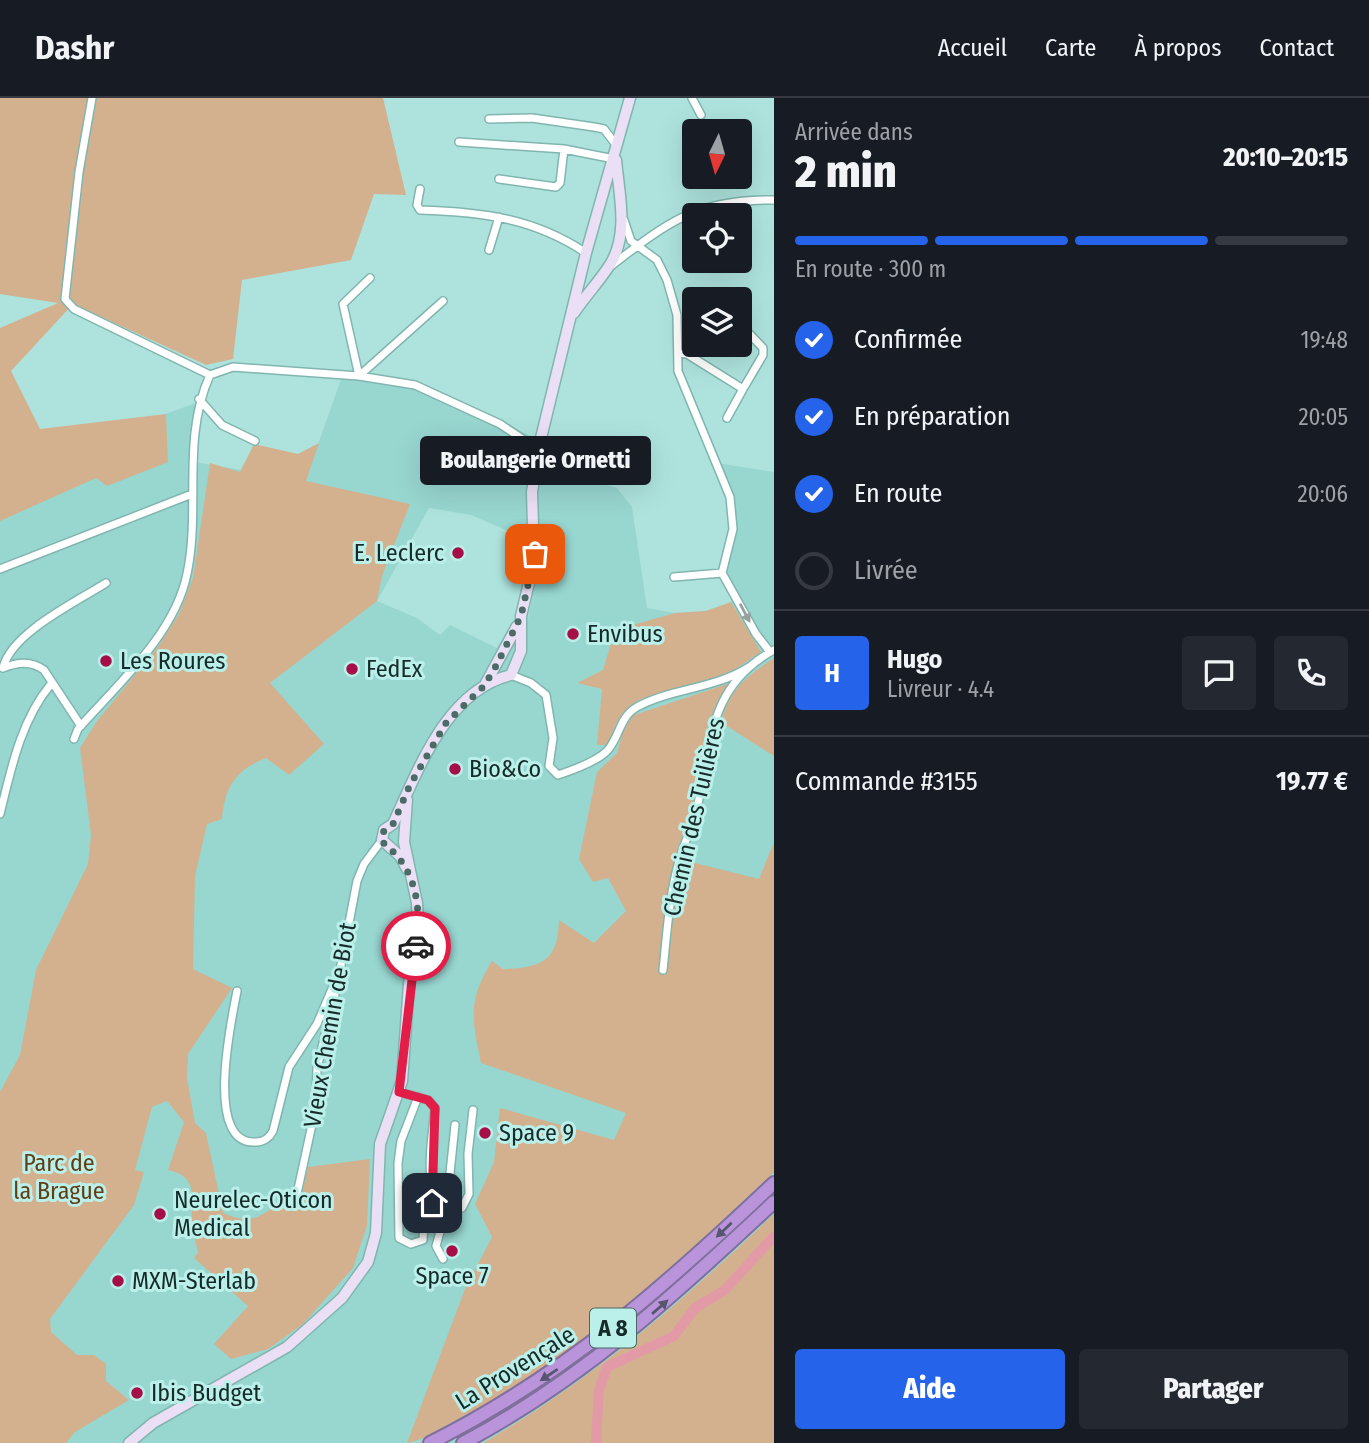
<!DOCTYPE html>
<html lang="fr">
<head>
<meta charset="utf-8">
<style>
  body { margin:0; font-family:"Fira Sans Condensed",sans-serif; background:#242831; color:#f1f3f6; height:100vh; display:flex; flex-direction:column; font-size:26px; white-space:nowrap }
  * { box-sizing:border-box; margin:0 }
  p { font-size:23px; color:#9ea1a6 }
  .icon { flex:none; width:38px; height:38px; fill:none; stroke:currentColor; stroke-width:2; stroke-linecap:round; stroke-linejoin:round }
  .map { position:relative; flex:1; overflow:hidden }
  .side { display:flex; flex-direction:column; background:#171b24; width:595px }
  .side>* { flex:none }
  .needle { width:46px; rotate:185deg }
  .controls { position:absolute; left:682px; top:21px; display:grid; gap:14px }
  .controls a { display:grid; place-items:center; width:70px; height:70px; border-radius:7px; background:#171b24; box-shadow:0 7px 28px #0002; font-size:35px }
  .pin { position:absolute; display:grid; place-items:center; width:60px; height:60px; color:#fff; margin:-30px; border-radius:14px; box-shadow:0 4px 10px #0006 }
  .courier { position:absolute; display:grid; place-items:center; width:70px; height:70px; margin:-35px; border:5px solid #e11d48; border-radius:50%; background:#fff; color:#222; box-shadow:0 2px 9px #0007 }
  .bubble { position:absolute; height:49px; border-radius:7px; background:#171b24; box-shadow:0 7px 28px #0002; font-size:23px; font-weight:800; line-height:49px; text-align:center }
  .headline em { font-style:normal; font-weight:800 }
  .headline div { display:flex; flex-direction:column-reverse }
  .headline { display:flex; align-items:center; justify-content:space-between; height:119px; padding:0 21px }
  h1 { font-size:46px; font-weight:800; line-height:52px }
  .bar { display:grid; grid-template-columns:repeat(4,1fr); gap:10px 7px; align-content:center; height:84px; padding:0 21px }
  .bar i { height:9px; border-radius:5px; background:#363941 }
  .bar .current { background:#2563eb }
  .bar p { grid-column:span 4 }
  .line { display:flex; align-items:center; gap:18px; padding:0 21px; border-top:2px solid #363941 }
  .line div { flex:1 }
  .round { display:grid; place-items:center; flex:none; width:74px; height:74px; border-radius:7px; background:#242831 }
  ol { padding:0 21px; list-style:none }
  li { display:flex; align-items:center; gap:21px; height:77px }
  li p { margin-inline-start:auto }
  li .icon { padding:7px; border-radius:50%; background:#2563eb; color:#fff; stroke-width:4 }
  li:last-child { color:#9ea1a6 }
  li i { width:38px; height:38px; border:4px solid #363941; border-radius:50% }
  .cta { display:flex; gap:14px; margin-top:auto; padding:14px 21px }
  .cta a { flex:1; height:80px; border-radius:7px; background:#2563eb; color:#fff; font-size:28px; font-weight:800; line-height:80px; text-align:center }
  .cta a+a { background:#242831; color:#f1f3f6 }
  header { display:flex; align-items:center; gap:42px; box-sizing:border-box; height:98px; padding:0 35px; background:#171b24; border-bottom:2px solid #363941 }
  header strong { font-size:33px }
  nav { display:flex; gap:38px; margin-inline-start:auto; font-size:24px }
  main { display:flex; flex:1; min-height:0 }
  .map>svg:first-child { display:block }
  .built { fill:#98d6d0; fill-rule:evenodd }
  .green { fill:#d3b18e }
  .lines { fill:none; stroke-linecap:round; stroke-linejoin:round }
  .river { stroke:#e29aa7; stroke-width:10 }
  .street-casing { stroke:#81b5af; stroke-width:10 }
  .secondary-casing { stroke:#81b5af; stroke-width:13 }
  .highway-casing { stroke:#806f9d; stroke-width:16 }
  .street { stroke:#fff; stroke-width:7 }
  .secondary { stroke:#eadff4; stroke-width:10 }
  .highway { stroke:#b994db; stroke-width:12 }
  .oneway { fill:#96a09f }
  .oneway2 { fill:#575570 }
  .done { stroke:#4b6b68; stroke-width:7; stroke-dasharray:0 12.6 }
  .route { stroke:#e11d48; stroke-width:9 }
  .poi-dot { fill:#a50e47; stroke:#bbf0ea; stroke-width:2.5 }
  .labels { text-anchor:middle; dominant-baseline:central; stroke-width:6; stroke-linejoin:round; paint-order:stroke }
  .shield { fill:#bbf0ea; stroke:#486663; stroke-width:2 }
  .shield-label { font-size:23px; font-weight:bold; fill:#162b29 }
  .poi-label { font-size:24px; fill:#162b29; stroke:#bbf0ea; text-anchor:start }
  .street-label { font-size:24px; fill:#162b29; stroke:#bbf0ea }
  .park-label { font-size:24px; fill:#603f17; stroke:#bbf0ea }
</style>
</head>
<body>
<header>
<strong>Dashr</strong>
<nav><a>Accueil</a><a>Carte</a><a>À propos</a><a>Contact</a></nav>
</header>
<main>
<div class="map">
<svg width="774" height="1345" viewBox="0 0 774 1345">
  <rect width="100%" height="100%" fill="#aee3dd"/>
  <!-- built -->
  <path class="built" d="M344,273L406,281L553,348L546,370L617,390L632,409L647,510L675,515L706,513L731,504L730,487L722,475L733,415L717,365L774,374V1345H0V360L143,324L196,305L195,364L305,383ZM429,410L471,417L543,448L524,540L506,535L497,550L450,527L440,537L417,520L377,503Z"/>
  <!-- green -->
  <path class="green" d="M0,0H383L406,97L374,96L351,162L242,182L233,261L206,267L73,206L11,273L40,331L166,316L168,364L107,388L96,380L0,423V230L58,205L0,196Z
    M319,345L306,383L410,406L382,478L377,503L270,585L324,646L289,677L266,660C236,672 225,688 222,721L207,726L195,778L193,871L232,890L188,956L187,980L195,1025L206,1035L223,1115C251,1127 258,1120 281,1104L299,1109L308,1069L370,1061L367,1128L353,1170L303,1226L268,1251L231,1261L214,1246L248,1208L194,1160L198,1155C196,1144 192,1132 192,1121C190,1099 200,1079 168,1072L184,1024L167,1003L152,1009L135,1072L144,1074L134,1107L50,1221L51,1234L77,1257H94L106,1266V1283L129,1302L75,1334L66,1345H0V994L20,957L36,872L88,766L91,737L80,650L97,623L158,549L179,516L193,480L210,365L240,374L254,346L298,356Z
    M731,504L761,554L728,576L639,602C620,613 615,626 608,647H597L602,591L577,585L603,572L615,532L675,515L706,513Z
    M774,560V658L722,625C726,594 749,576 774,560Z
    M733,584L711,622L683,762L759,781L774,744V1074C677,1165 579,1258 460,1320C444,1328 425,1342 407,1345L465,1191L492,1139L475,1106L494,1064L500,1010L614,1042L626,1015L481,965C472,920 467,904 492,863L503,871C542,870 558,863 559,822L594,845L626,813L608,780L593,784L579,761L597,674L617,655L624,630L634,617Z
    M774,1116V1345H483C595,1280 680,1205 774,1116Z"/>
  <g class="lines">
    <!-- river -->
    <path class="river" d="M596,1345L599,1292L607,1269L674,1238L695,1210L725,1192L774,1138"/>
    <defs>
      <path id="street" d="M92,0L79,74L65,201L74,211L210,277
        M692,0L701,17
        M489,21L532,20L594,29L604,31L617,48
        M459,44L564,51
        M499,81L556,89L560,85L564,51L614,61
        M420,91L417,107L420,112C482,114 534,120 586,155
        M624,122L631,143L657,162L667,182L677,217L678,273L730,399L733,431L722,475
        M489,152L499,119
        M611,168C669,123 698,101 774,102
        M678,255L687,256L743,291L763,257V250L740,226
        M687,256L695,240
        M210,277L233,269L359,278L415,287L500,326L539,352
        M359,278L443,203
        M359,278L343,206L370,180
        M199,301L222,327L255,343
        M727,320L743,291
        M0,471L192,396
        M722,475L756,536L770,554
        M674,479L722,475
        M3,570C11,535 76,504 106,485
        M3,570C17,564 31,562 44,572L81,628
        M511,577L531,585L546,597L553,640L549,668L558,677C573,672 596,664 607,653C620,639 619,619 637,609C672,590 715,591 749,569
        M74,641L78,631C117,587 175,536 187,476C201,410 181,341 210,277
        M0,716C11,671 21,622 51,586
        M663,872C667,835 669,796 680,760C684,745 692,730 696,715C711,650 706,589 774,552
        M237,893C232,920 203,1048 256,1044C264,1044 270,1039 273,1033L289,969L317,926L332,891
        M399,994L428,1002L435,1010C433,1038 420,1092 447,1111L462,1110L469,1096L468,1056L473,1012
        M418,999L401,1043L398,1065L399,1140L411,1146L423,1142L424,1124
        M455,1027L450,1075L458,1111
        M432,1092V1105L442,1127L436,1148L443,1161
        M295,1105L316,1008L317,970L337,888L357,783L364,766L382,742"/>
      <path id="secondary" d="M574,215C585,198 600,183 611,165C629,134 619,96 616,62
        M486,585L517,528
        M393,726C418,673 446,592 511,577L521,553V518L534,464L532,394L541,340L586,155L630,0
        M393,726L384,732L382,742L400,758L407,771
        M129,1345L153,1325L287,1249L342,1200L368,1164L376,1135L380,1046L402,983L409,886L418,826L417,805L404,744L407,702"/>
      <path id="highway" d="M430,1345C567,1276 664,1189 774,1085
        M463,1345C581,1283 677,1195 774,1104"/>
    </defs>
    <!-- street casing -->
    <use href="#street" class="street-casing"/>
    <!-- secondary casing -->
    <use href="#secondary" class="secondary-casing"/>
    <!-- highway casing -->
    <use href="#highway" class="highway-casing"/>
    <!-- street -->
    <use href="#street" class="street"/>
    <!-- secondary -->
    <use href="#secondary" class="secondary"/>
    <!-- highway -->
    <use href="#highway" class="highway"/>
  </g>
  <!-- one-way arrows -->
  <defs><path id="oneway-solid" d="M-6-.8H1V-3.2L6.5 0L1 3.2V.8H-6Z" transform="scale(1.75)"/></defs>
  <use class="oneway" href="#oneway-solid" transform="translate(745 515) rotate(62)"/>
  <g class="oneway2">
    <use href="#oneway-solid" transform="translate(724 1132) rotate(137)"/>
    <use href="#oneway-solid" transform="translate(660 1209) rotate(-41)"/>
    <use href="#oneway-solid" transform="translate(549 1277) rotate(146)"/>
  </g>
  <g class="lines">
    <!-- done -->
    <path class="done" d="M416,848C422,810 416,769 384,746L382,735L393,726L410,687L446,625L484,588L496,568L521,518L535,456"/>
    <!-- route -->
    <path class="route" d="M416,848L399,994L428,1002L435,1010L432,1105"/>
  </g>
  <!-- markers -->
  <g class="poi-dot">
    <circle cx="458" cy="455" r="7"/>
    <circle cx="573" cy="536" r="7"/>
    <circle cx="106" cy="563" r="7"/>
    <circle cx="352" cy="571" r="7"/>
    <circle cx="455" cy="671" r="7"/>
    <circle cx="485" cy="1035" r="7"/>
    <circle cx="160" cy="1116" r="7"/>
    <circle cx="452" cy="1153" r="7"/>
    <circle cx="118" cy="1183" r="7"/>
    <circle cx="137" cy="1295" r="7"/>
  </g>
  <g class="labels">
    <!-- shield labels -->
    <rect class="shield" x="590" y="1210.5" width="46" height="39" rx="5"/>
    <g class="shield-label">
      <text x="613" y="1230">A 8</text>
    </g>
    <!-- poi labels -->
    <g class="poi-label">
      <text x="444" y="455" text-anchor="end">E. Leclerc</text>
      <text x="587" y="536">Envibus</text>
      <text x="120" y="563">Les Roures</text>
      <text x="366" y="571">FedEx</text>
      <text x="469" y="671">Bio&amp;Co</text>
      <text x="499" y="1035">Space 9</text>
      <text x="174" y="1102">Neurelec-Oticon<tspan x="174" dy="28">Medical</tspan></text>
      <text x="452" y="1178" text-anchor="middle">Space 7</text>
      <text x="132" y="1183">MXM-Sterlab</text>
      <text x="151" y="1295">Ibis Budget</text>
    </g>
    <!-- street labels -->
    <g class="street-label">
      <text transform="translate(694 719) rotate(-77)">Chemin des Tuilières</text>
      <text transform="translate(330 927) rotate(-80)">Vieux Chemin de Biot</text>
      <text transform="translate(515 1270) rotate(-32)">La Provençale</text>
    </g>
    <!-- park labels -->
    <g class="park-label">
      <text x="59" y="1065">Parc de<tspan x="59" dy="28">la Brague</tspan></text>
    </g>
  </g>
</svg>
<div class="controls">
<a><svg class="needle" viewBox="-14 -14 28 28"><path d="M0-13l5 13h-10z" fill="#e53935"/><path d="M0 13l5-13h-10z" fill="#9ea1a6"/></svg></a>
<a><svg class="icon" aria-label="locate" viewBox="0 0 24 24"><circle cx="12" cy="12" r="6"/><path d="M12 2v4M12 18v4M2 12h4M18 12h4"/></svg></a>
<a><svg class="icon" aria-label="layers" viewBox="0 0 24 24"><path d="M12 4l9 5-9 5-9-5zM3 14l9 5 9-5"/></svg></a>
</div>
<div class="pin" style="left:535px;top:456px;background:#ea580c"><svg class="icon" aria-label="bag" viewBox="0 0 24 24"><path d="M5 8h14l-1 12H6zM9 8a3 3 0 0 1 6 0"/></svg></div>
<div class="pin" style="left:432px;top:1105px;background:#1f2937"><svg class="icon" aria-label="home" viewBox="0 0 24 24"><path d="M3 11l9-7 9 7M6 9v11h12V9"/></svg></div>
<div class="courier" style="left:416px;top:848px"><svg class="icon" aria-label="car" viewBox="0 0 24 24"><path d="M5 17H2v-5l4-1 3-4h7l3 4 3 1v5h-3M9 17h6M6 11h13"/><circle cx="7" cy="17" r="2"/><circle cx="17" cy="17" r="2"/></svg></div>
<div class="bubble" style="left:420px;top:338px;width:231px">Boulangerie Ornetti</div>
</div>
<section class="side">
<div class="headline"><div><h1>2 min</h1><p>Arrivée dans</p></div><em>20:10–20:15</em></div>
<div class="bar"><i class="current"></i><i class="current"></i><i class="current"></i><i></i><p>En route · 300 m</p></div>
<ol>
<li><svg class="icon" aria-label="check" viewBox="0 0 24 24"><path d="M5 12l5 5 9-10"/></svg>Confirmée<p>19:48</p></li>
<li><svg class="icon" aria-label="check" viewBox="0 0 24 24"><path d="M5 12l5 5 9-10"/></svg>En préparation<p>20:05</p></li>
<li><svg class="icon" aria-label="check" viewBox="0 0 24 24"><path d="M5 12l5 5 9-10"/></svg>En route<p>20:06</p></li>
<li><i></i>Livrée</li>
</ol>
<div class="line" style="height:126px"><b class="round" style="background:#2563eb;color:#fff">H</b><div><b>Hugo</b><p>Livreur · 4.4</p></div><a class="round"><svg class="icon" aria-label="chat" viewBox="0 0 24 24"><path d="M4 5h16v11H9l-5 4z"/></svg></a><a class="round"><svg class="icon" aria-label="phone" viewBox="0 0 24 24"><path d="M5 4h4l2 5-3 2q2 4 5 5l2-3 5 2v4C11 20 4 13 5 4z"/></svg></a></div>
<div class="line" style="height:91px"><div>Commande #3155</div><b>19.77 €</b></div>
<div class="cta"><a>Aide</a><a>Partager</a></div>
</section>
</main>
</body>
</html>
